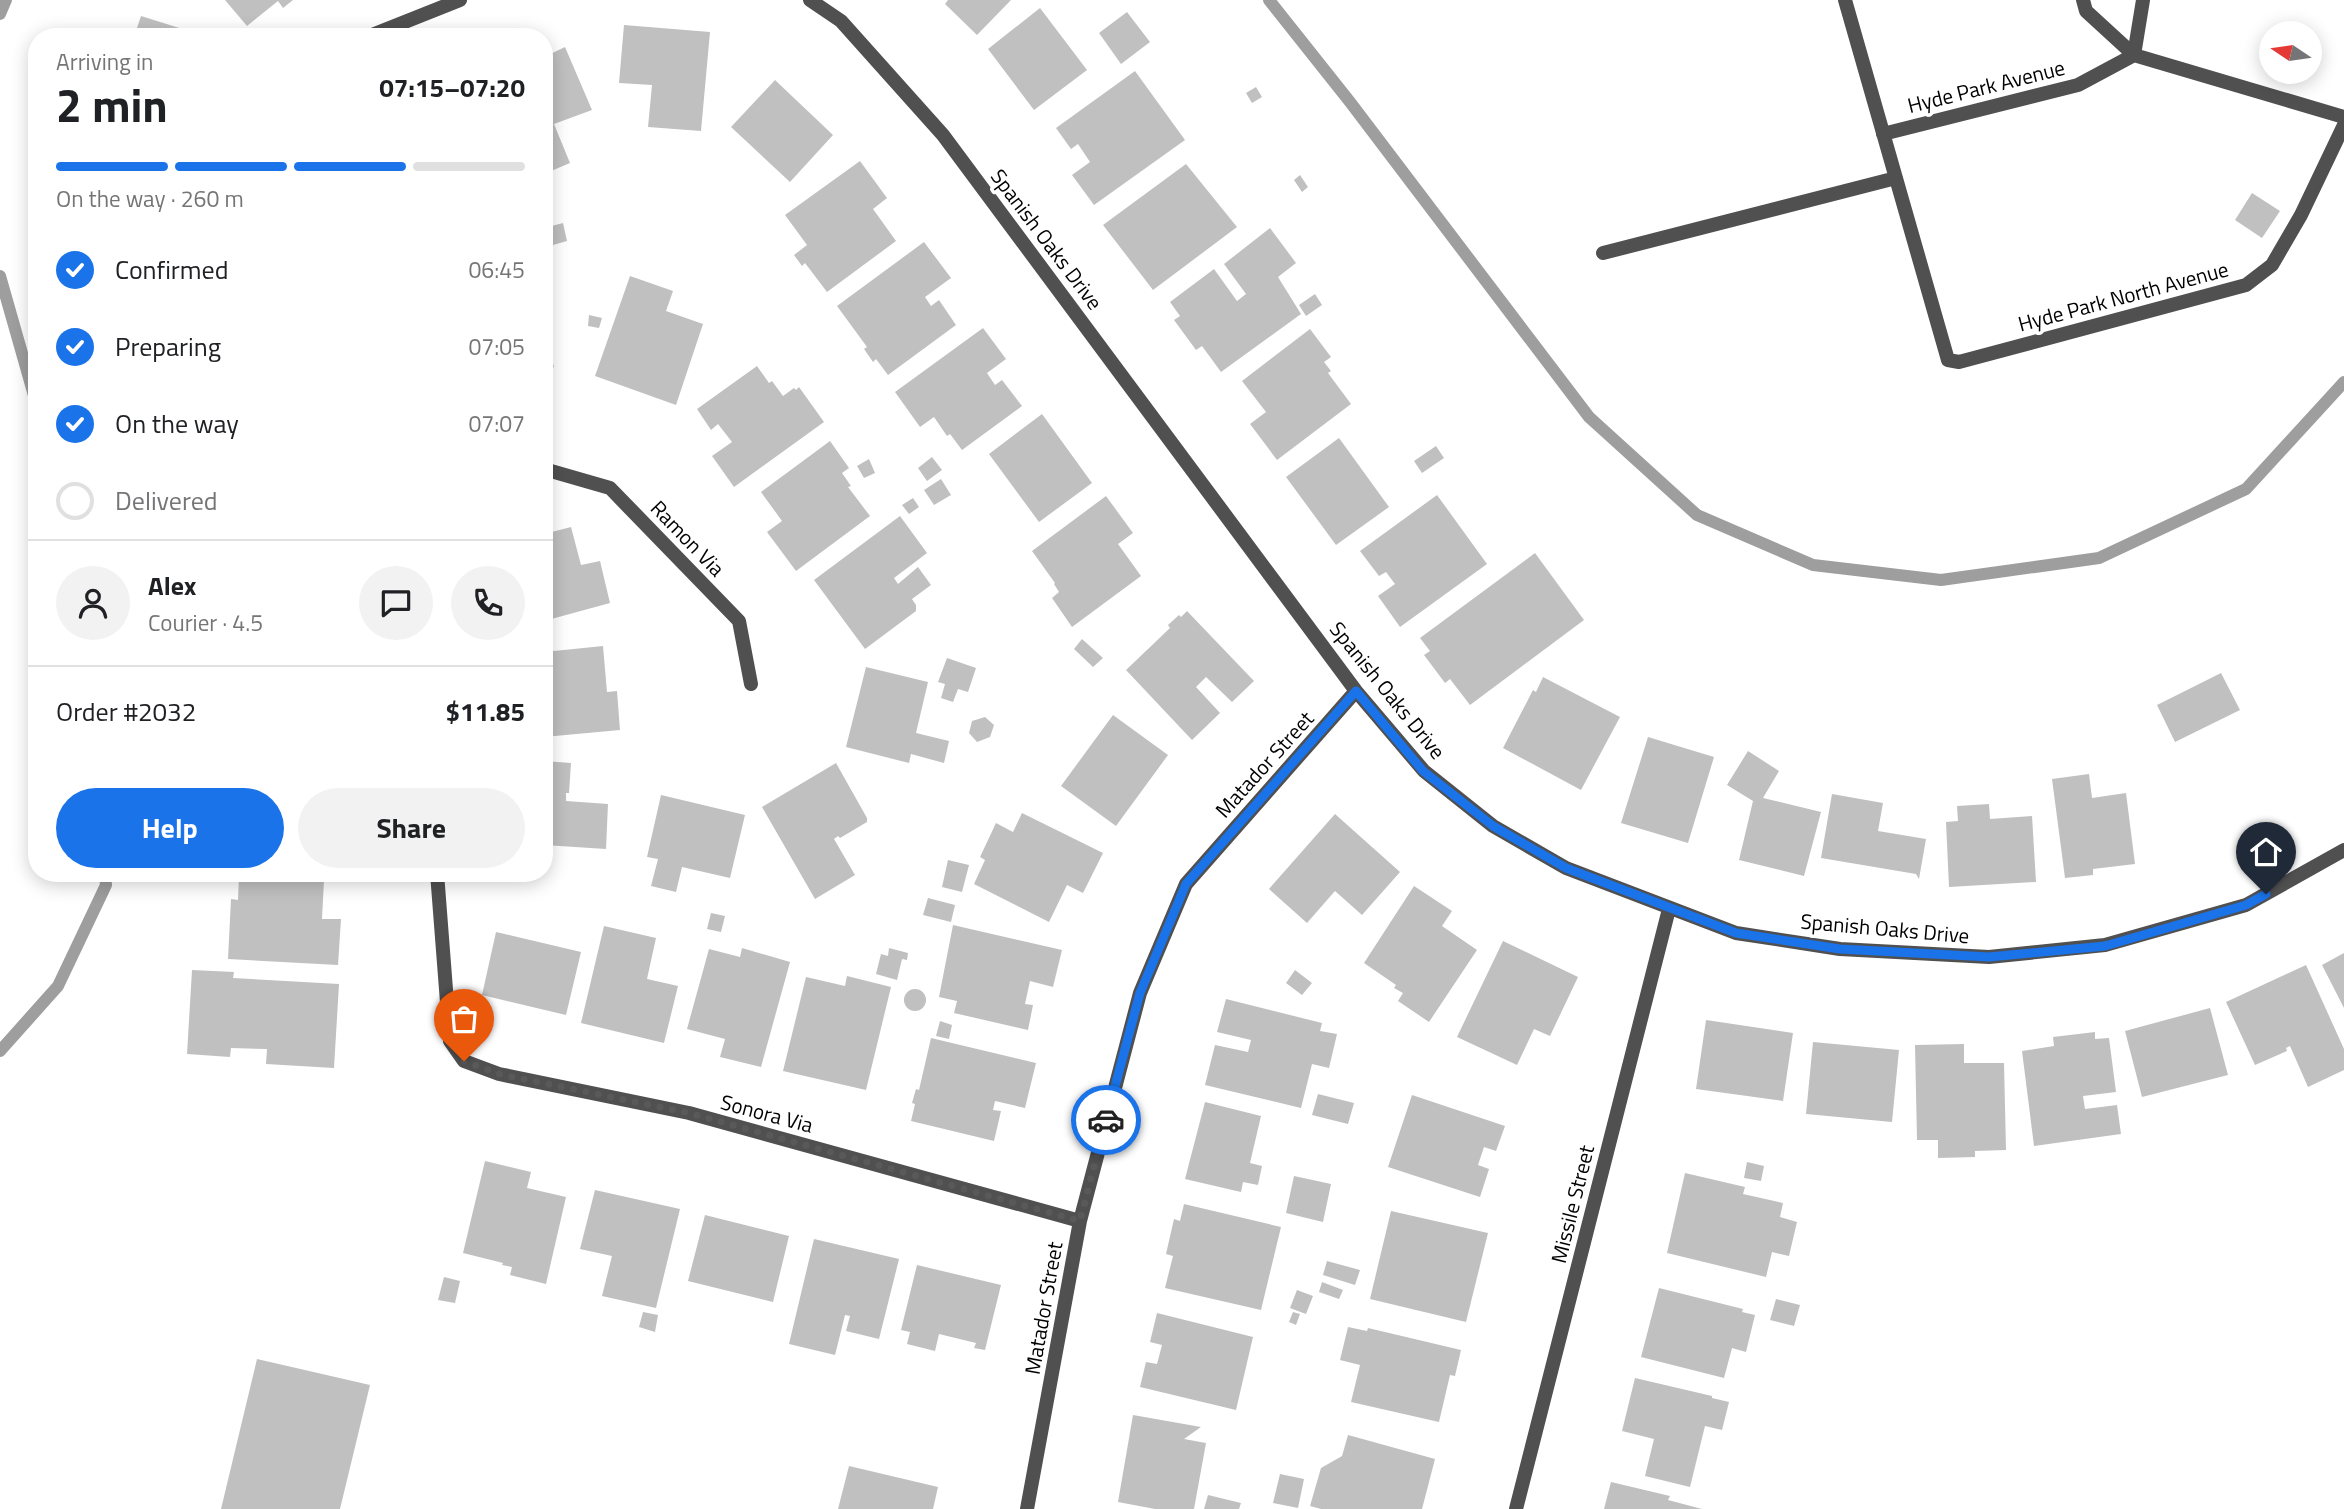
<!DOCTYPE html>
<html lang="en">
<head>
<meta charset="utf-8">
<style>
  body { margin:0; font-family:"Titillium Web",sans-serif; background:#f2f2f2; color:#202124; height:100vh; display:flex; flex-direction:column; font-size:26px; white-space:nowrap }
  * { box-sizing:border-box; margin:0 }
  p { font-size:23px; color:#757577 }
  .icon { flex:none; width:38px; height:38px; fill:none; stroke:currentColor; stroke-width:2; stroke-linecap:round; stroke-linejoin:round }
  .map { position:relative; flex:1; overflow:hidden }
  .sheet { position:absolute; left:28px; top:28px; width:525px; height:854px; display:flex; flex-direction:column; background:#fff; border-radius:28px; box-shadow:0 4px 18px #0003 }
  .sheet>* { flex:none }
  .needle { width:46px; rotate:283deg }
  .controls { position:absolute; left:2259px; top:21px; display:grid; gap:14px }
  .controls a { display:grid; place-items:center; width:63px; height:63px; border-radius:50%; background:#fff; box-shadow:0 4px 18px #0003; font-size:35px }
  .pin { position:absolute; display:grid; place-items:center; width:60px; height:60px; color:#fff; margin:-72px -30px; border-radius:50% 50% 50% 0; rotate:-45deg; box-shadow:0 0 7px #0007 }
  .pin .icon { rotate:45deg }
  .courier { position:absolute; display:grid; place-items:center; width:70px; height:70px; margin:-35px; border:5px solid #1a73e8; border-radius:50%; background:#fff; color:#222; box-shadow:0 2px 9px #0007 }
  .summary em { font-style:normal; font-weight:700 }
  .summary div { display:flex; flex-direction:column-reverse }
  .summary { display:flex; align-items:center; justify-content:space-between; height:119px; padding:0 28px }
  h1 { font-size:46px; font-weight:700; line-height:52px }
  .bar { display:grid; grid-template-columns:repeat(4,1fr); gap:10px 7px; align-content:center; height:84px; padding:0 28px }
  .bar i { height:9px; border-radius:5px; background:#e0e0e0 }
  .bar .current { background:#1a73e8 }
  .bar p { grid-column:span 4 }
  .line { display:flex; align-items:center; gap:18px; padding:0 28px; border-top:2px solid #e0e0e0 }
  .line div { flex:1 }
  .round { display:grid; place-items:center; flex:none; width:74px; height:74px; border-radius:37px; background:#f2f2f2 }
  ol { padding:0 28px; list-style:none }
  li { display:flex; align-items:center; gap:21px; height:77px }
  li p { margin-inline-start:auto }
  li .icon { padding:7px; border-radius:50%; background:#1a73e8; color:#fff; stroke-width:4 }
  li:last-child { color:#757577 }
  li i { width:38px; height:38px; border:4px solid #e0e0e0; border-radius:50% }
  .cta { display:flex; gap:14px; margin-top:auto; padding:14px 28px }
  .cta a { flex:1; height:80px; border-radius:42px; background:#1a73e8; color:#fff; font-size:28px; font-weight:700; line-height:80px; text-align:center }
  .cta a+a { background:#f2f2f2; color:#202124 }
  .map>svg:first-child { display:block }
  .lines { fill:none; stroke-linecap:round; stroke-linejoin:round }
  .stream { stroke:#9e9e9e; stroke-width:12 }
  .building { fill:#c0c0c0 }
  .minor { stroke:#505050; stroke-width:14 }
  .done { stroke:#595959; stroke-width:7; stroke-dasharray:0 12.6 }
  .route { stroke:#1a73e8; stroke-width:9 }
  .labels { text-anchor:middle; dominant-baseline:central; stroke-width:7; stroke-linejoin:round; paint-order:stroke }
  .street-label { font-size:21px; fill:#000; stroke:#fff }
</style>
</head>
<body>
<div class="map">
<svg width="2344" height="1509" viewBox="0 0 2344 1509">
  <rect width="100%" height="100%" fill="#fff"/>
  <g class="lines">
    <!-- stream -->
    <path class="stream" d="M1269,0L1350,102L1589,417L1697,515L1813,565L1941,580L2099,558L2246,489L2344,382
      M0,14L6,0
      M0,276L37,406
      M0,1051L58,986L106,885L105,873"/>
  </g>
  <!-- building -->
  <path class="building" d="M225,0H293L283,8L278,1L247,26Z
    M948,0H1011L977,35L945,4Z
    M1040,8L1087,70L1034,110L988,49Z
    M1127,12L1150,42L1121,64L1099,33Z
    M141,16L205,36V37H134Z
    M624,25L710,32L701,131L648,127L652,85L619,83Z
    M565,47L592,110L554,124L570,163L544,174V57Z
    M1135,71L1185,140L1094,205L1072,175L1090,162L1078,144L1071,149L1056,128Z
    M775,80L833,135L790,182L731,127Z
    M1256,87L1262,97L1252,103L1246,93Z
    M860,161L887,198L873,209L896,241L827,292L805,263L802,266L794,255L807,245L785,215Z
    M1186,164L1237,227L1153,290L1103,225Z
    M1300,175L1308,187L1302,192L1294,180Z
    M2252,193L2280,211L2262,238L2235,220Z
    M563,223L567,241L546,247L544,228Z
    M1270,228L1296,263L1278,277L1301,314L1221,372L1202,346L1196,350L1174,320L1180,316L1170,302L1214,269L1237,301L1246,294L1224,264Z
    M924,242L951,278L925,297L931,306L939,300L956,325L888,375L876,359L873,362L864,349L867,347L837,306Z
    M630,276L673,291L666,311L703,324L676,405L595,376Z
    M1315,294L1322,305L1306,316L1299,305Z
    M589,315L602,318L599,328L588,326Z
    M983,328L1006,359L987,373L995,385L1002,380L1022,406L962,450L950,434L947,436L934,417L920,427L895,392Z
    M1310,329L1331,357L1324,362L1331,371L1328,373L1351,404L1277,460L1250,424L1266,412L1242,381Z
    M544,332L554,367L544,370Z
    M757,366L769,383L772,381L783,396L794,388L796,390L799,387L824,422L734,487L712,456L732,442L718,424L711,430L697,409Z
    M1042,414L1092,483L1039,522L989,454Z
    M1339,438L1389,507L1336,545L1286,477Z
    M830,441L849,468L842,473L851,486L848,487L870,516L796,571L767,532L782,521L761,492Z
    M1436,446L1444,458L1422,473L1414,461Z
    M932,457L942,470L927,481L918,468Z
    M869,459L875,473L864,478L857,466Z
    M941,479L951,495L934,505L924,490Z
    M1437,495L1487,564L1400,627L1378,596L1395,584L1386,572L1379,576L1360,551Z
    M1106,496L1133,533L1118,544L1141,576L1072,627L1052,598L1059,592L1054,584L1055,583L1032,551Z
    M913,498L919,507L909,514L902,505Z
    M900,516L927,553L894,578L898,584L918,567L931,585L912,599L916,605V611L865,649L814,580Z
    M571,527L581,565L600,561L610,603L544,621V534Z
    M1535,553L1584,620L1470,705L1450,679L1445,683L1424,655L1430,651L1420,638Z
    M1187,611L1254,681L1232,702L1206,677L1196,687L1220,713L1192,740L1126,670L1170,628L1168,625L1179,615L1181,617Z
    M1082,639L1103,658L1093,667L1074,649Z
    M603,646L607,692L617,691L620,730L544,737V652Z
    M947,658L976,668L968,692L958,689L953,702L941,698L945,684L938,682Z
    M866,667L928,682L916,733L949,741L944,763L911,754L909,763L846,747Z
    M2221,673L2240,710L2175,742L2157,705Z
    M1543,677L1620,717L1581,790L1503,748L1533,690L1536,692Z
    M1113,715L1168,755L1116,826L1061,786Z
    M985,717L994,725L990,737L977,742L969,733L972,721Z
    M1648,737L1714,757L1688,843L1621,823Z
    M1748,751L1779,771L1763,798L1821,812L1804,876L1739,860L1753,801L1727,785Z
    M544,761L571,763L569,793H566V801L608,804L606,849L544,845Z
    M836,763L867,818V822L840,838L838,836L834,839L855,875L815,899L762,807Z
    M2089,774L2092,798L2126,793L2135,864L2093,869V875L2065,878L2052,779Z
    M1832,794L1883,803L1878,831L1926,839L1919,879L1916,874L1821,858Z
    M661,795L745,815L730,878L682,867L676,892L651,886L658,859L647,857Z
    M1989,804L1990,819L2032,816L2036,882L1949,887L1946,822L1958,821L1957,806Z
    M1022,813L1103,853L1083,893L1067,885L1049,922L974,884L985,860L980,857L996,823L1013,832Z
    M1335,814L1400,872L1362,915L1335,891L1307,923L1269,889Z
    M948,860L969,865L962,892L942,887Z
    M239,876L324,880L322,919H341L338,965L228,959L231,899L238,900Z
    M1414,886L1452,911L1442,926L1477,950L1429,1022L1398,1001L1403,993L1394,988L1396,985L1364,963Z
    M928,898L955,905L951,922L923,915Z
    M711,913L725,916L721,932L707,929Z
    M953,925L1062,950L1053,987L1030,981L1025,1004L1033,1005L1028,1030L954,1013L957,1001L939,997Z
    M604,926L656,938L647,979L678,986L664,1043L581,1023Z
    M496,932L581,952L566,1015L482,995Z
    M1503,941L1578,977L1550,1036L1534,1029L1517,1065L1457,1037Z
    M742,948L790,962L761,1067L720,1057L725,1039L687,1029L709,949L740,957Z
    M889,948L908,953L907,960L902,959L897,980L876,974L881,954L888,956Z
    M2344,953V1008L2322,965Z
    M2306,965L2344,1049V1070L2308,1087L2290,1046L2286,1048L2287,1051L2255,1065L2226,1002Z
    M192,970L234,972L233,978L339,984L334,1068L266,1064L267,1049L231,1048L230,1057L187,1054Z
    M1295,970L1312,983L1302,995L1286,983Z
    M847,976L891,987L866,1090L783,1071L806,977L845,986Z
    M904 1000a11 11 0 1 1 22 0a11 11 0 1 1-22 0Z
    M1226,999L1322,1023L1320,1031L1337,1034L1329,1068L1312,1064L1301,1108L1205,1085L1215,1045L1248,1052L1251,1040L1217,1032Z
    M2210,1008L2228,1075L2142,1097L2125,1031Z
    M1706,1020L1793,1033L1783,1101L1696,1089Z
    M940,1021L952,1025L949,1039L936,1036Z
    M2095,1032V1039L2109,1038L2116,1092L2083,1096L2085,1109L2117,1105L2121,1134L2034,1146L2022,1051L2054,1046L2053,1037Z
    M931,1038L1036,1063L1025,1108L995,1101L993,1110L1001,1111L994,1141L911,1121L915,1104L912,1103L916,1089L919,1090Z
    M1813,1042L1899,1050L1892,1122L1806,1114Z
    M1964,1044V1063H2004L2006,1150L1975,1151V1157L1938,1158V1140H1917L1915,1045Z
    M1318,1094L1354,1103L1348,1124L1312,1115Z
    M1412,1095L1505,1126L1496,1151L1484,1147L1478,1165L1489,1169L1480,1197L1388,1167Z
    M1205,1102L1261,1116L1250,1163L1262,1166L1258,1185L1243,1182L1241,1192L1185,1179Z
    M485,1161L531,1172L527,1188L566,1197L546,1284L510,1275L512,1267L502,1265L503,1263L463,1253Z
    M1747,1162L1764,1166L1761,1181L1744,1178Z
    M1685,1173L1745,1187L1743,1194L1783,1203L1780,1217L1797,1222L1789,1256L1772,1252L1766,1277L1667,1253Z
    M1294,1176L1331,1184L1323,1222L1286,1213Z
    M595,1190L680,1209L656,1308L602,1296L612,1256L580,1249Z
    M1184,1204L1281,1227L1261,1310L1165,1288L1173,1256L1166,1254L1174,1219L1180,1221Z
    M1391,1211L1488,1233L1466,1322L1370,1299Z
    M705,1215L789,1236L773,1302L688,1281Z
    M814,1239L899,1259L879,1339L846,1331L850,1316L845,1315L835,1355L789,1344Z
    M1327,1261L1360,1270L1355,1285L1323,1275Z
    M917,1265L1001,1285L985,1350L974,1348L976,1343L939,1334L935,1351L907,1344L910,1332L901,1330Z
    M444,1277L460,1281L455,1303L438,1300Z
    M1322,1282L1343,1290L1339,1299L1319,1292Z
    M1659,1288L1743,1309L1742,1312L1755,1315L1746,1352L1732,1348L1724,1378L1641,1357Z
    M1297,1290L1313,1296L1306,1314L1290,1308Z
    M1776,1299L1800,1305L1794,1326L1770,1320Z
    M643,1312L658,1315L655,1332L639,1327Z
    M1293,1312L1300,1314L1296,1325L1289,1322Z
    M1157,1313L1253,1337L1236,1410L1140,1387L1146,1362L1157,1364L1162,1345L1150,1342Z
    M1348,1327L1367,1331L1368,1328L1461,1350L1455,1376L1450,1375L1439,1422L1351,1402L1360,1365L1340,1360Z
    M257,1359L370,1385L340,1509H221Z
    M1635,1378L1712,1396V1398L1729,1402L1722,1430L1705,1426L1690,1487L1645,1476L1654,1439L1622,1431Z
    M1133,1415L1201,1427L1184,1439L1206,1443L1194,1509H1155L1118,1502Z
    M1348,1435L1435,1459L1422,1509H1321L1310,1506L1321,1468L1342,1456Z
    M849,1466L938,1487L933,1509H838Z
    M1280,1474L1304,1479L1298,1508L1273,1503Z
    M1611,1482L1670,1496L1668,1500L1702,1509H1604Z
    M1208,1495L1241,1503L1239,1509H1204Z"/>
  <g class="lines">
    <!-- minor -->
    <path class="minor" d="M810,0L841,21L943,135L1356,691L1424,771L1493,826L1566,868L1736,933L1840,949L1989,957L2105,945L2246,905L2344,850
      M1845,0L1948,360L1959,362L2246,285L2272,265L2301,215L2344,125
      M2083,0L2086,11L2134,55L2344,117
      M367,37L460,0
      M1883,134L2078,85L2134,55L2143,0
      M1603,253L1896,178
      M544,469L610,488L739,621L751,684
      M437,873L450,1041L464,1061L499,1074L689,1113L1080,1221
      M1027,1509L1080,1221L1140,993L1186,884L1356,691
      M1516,1509L1669,909"/>
  </g>
  <g class="lines">
    <!-- done -->
    <path class="done" d="M464,1061L499,1074L689,1113L1080,1221L1106,1120"/>
    <!-- route -->
    <path class="route" d="M1106,1120L1140,993L1186,884L1356,691L1423,771L1493,826L1566,868L1736,933L1840,949L1989,957L2105,946L2246,905L2266,894"/>
  </g>
  <g class="labels">
    <!-- street labels -->
    <g class="street-label">
      <text transform="translate(1986 86) rotate(-14)">Hyde Park Avenue</text>
      <text transform="translate(1047 239) rotate(53)">Spanish Oaks Drive</text>
      <text transform="translate(2123 296) rotate(-15)">Hyde Park North Avenue</text>
      <text transform="translate(688 538) rotate(46)">Ramon Via</text>
      <text transform="translate(1388 690) rotate(51)">Spanish Oaks Drive</text>
      <text transform="translate(1264 764) rotate(-48)">Matador Street</text>
      <text transform="translate(1885 928) rotate(5)">Spanish Oaks Drive</text>
      <text transform="translate(767 1113) rotate(15)">Sonora Via</text>
      <text transform="translate(1572 1204) rotate(-76)">Missile Street</text>
      <text transform="translate(1043 1308) rotate(-80)">Matador Street</text>
    </g>
  </g>
</svg>
<div class="controls">
<a><svg class="needle" viewBox="-14 -14 28 28"><path d="M0-13l5 13h-10z" fill="#e53935"/><path d="M0 13l5-13h-10z" fill="#757577"/></svg></a>
</div>
<div class="pin" style="left:464px;top:1061px;background:#ea580c"><svg class="icon" aria-label="bag" viewBox="0 0 24 24"><path d="M5 8h14l-1 12H6zM9 8a3 3 0 0 1 6 0"/></svg></div>
<div class="pin" style="left:2266px;top:894px;background:#1f2937"><svg class="icon" aria-label="home" viewBox="0 0 24 24"><path d="M3 11l9-7 9 7M6 9v11h12V9"/></svg></div>
<div class="courier" style="left:1106px;top:1120px"><svg class="icon" aria-label="car" viewBox="0 0 24 24"><path d="M5 17H2v-5l4-1 3-4h7l3 4 3 1v5h-3M9 17h6M6 11h13"/><circle cx="7" cy="17" r="2"/><circle cx="17" cy="17" r="2"/></svg></div>
<section class="sheet">
<div class="summary"><div><h1>2 min</h1><p>Arriving in</p></div><em>07:15–07:20</em></div>
<div class="bar"><i class="current"></i><i class="current"></i><i class="current"></i><i></i><p>On the way · 260 m</p></div>
<ol>
<li><svg class="icon" aria-label="check" viewBox="0 0 24 24"><path d="M5 12l5 5 9-10"/></svg>Confirmed<p>06:45</p></li>
<li><svg class="icon" aria-label="check" viewBox="0 0 24 24"><path d="M5 12l5 5 9-10"/></svg>Preparing<p>07:05</p></li>
<li><svg class="icon" aria-label="check" viewBox="0 0 24 24"><path d="M5 12l5 5 9-10"/></svg>On the way<p>07:07</p></li>
<li><i></i>Delivered</li>
</ol>
<div class="line" style="height:126px"><a class="round"><svg class="icon" aria-label="person" viewBox="0 0 24 24"><circle cx="12" cy="8" r="4"/><path d="M4 21q1-7 8-7t8 7"/></svg></a><div><b>Alex</b><p>Courier · 4.5</p></div><a class="round"><svg class="icon" aria-label="chat" viewBox="0 0 24 24"><path d="M4 5h16v11H9l-5 4z"/></svg></a><a class="round"><svg class="icon" aria-label="phone" viewBox="0 0 24 24"><path d="M5 4h4l2 5-3 2q2 4 5 5l2-3 5 2v4C11 20 4 13 5 4z"/></svg></a></div>
<div class="line" style="height:91px"><div>Order #2032</div><b>$11.85</b></div>
<div class="cta"><a>Help</a><a>Share</a></div>
</section>
</div>
</body>
</html>
